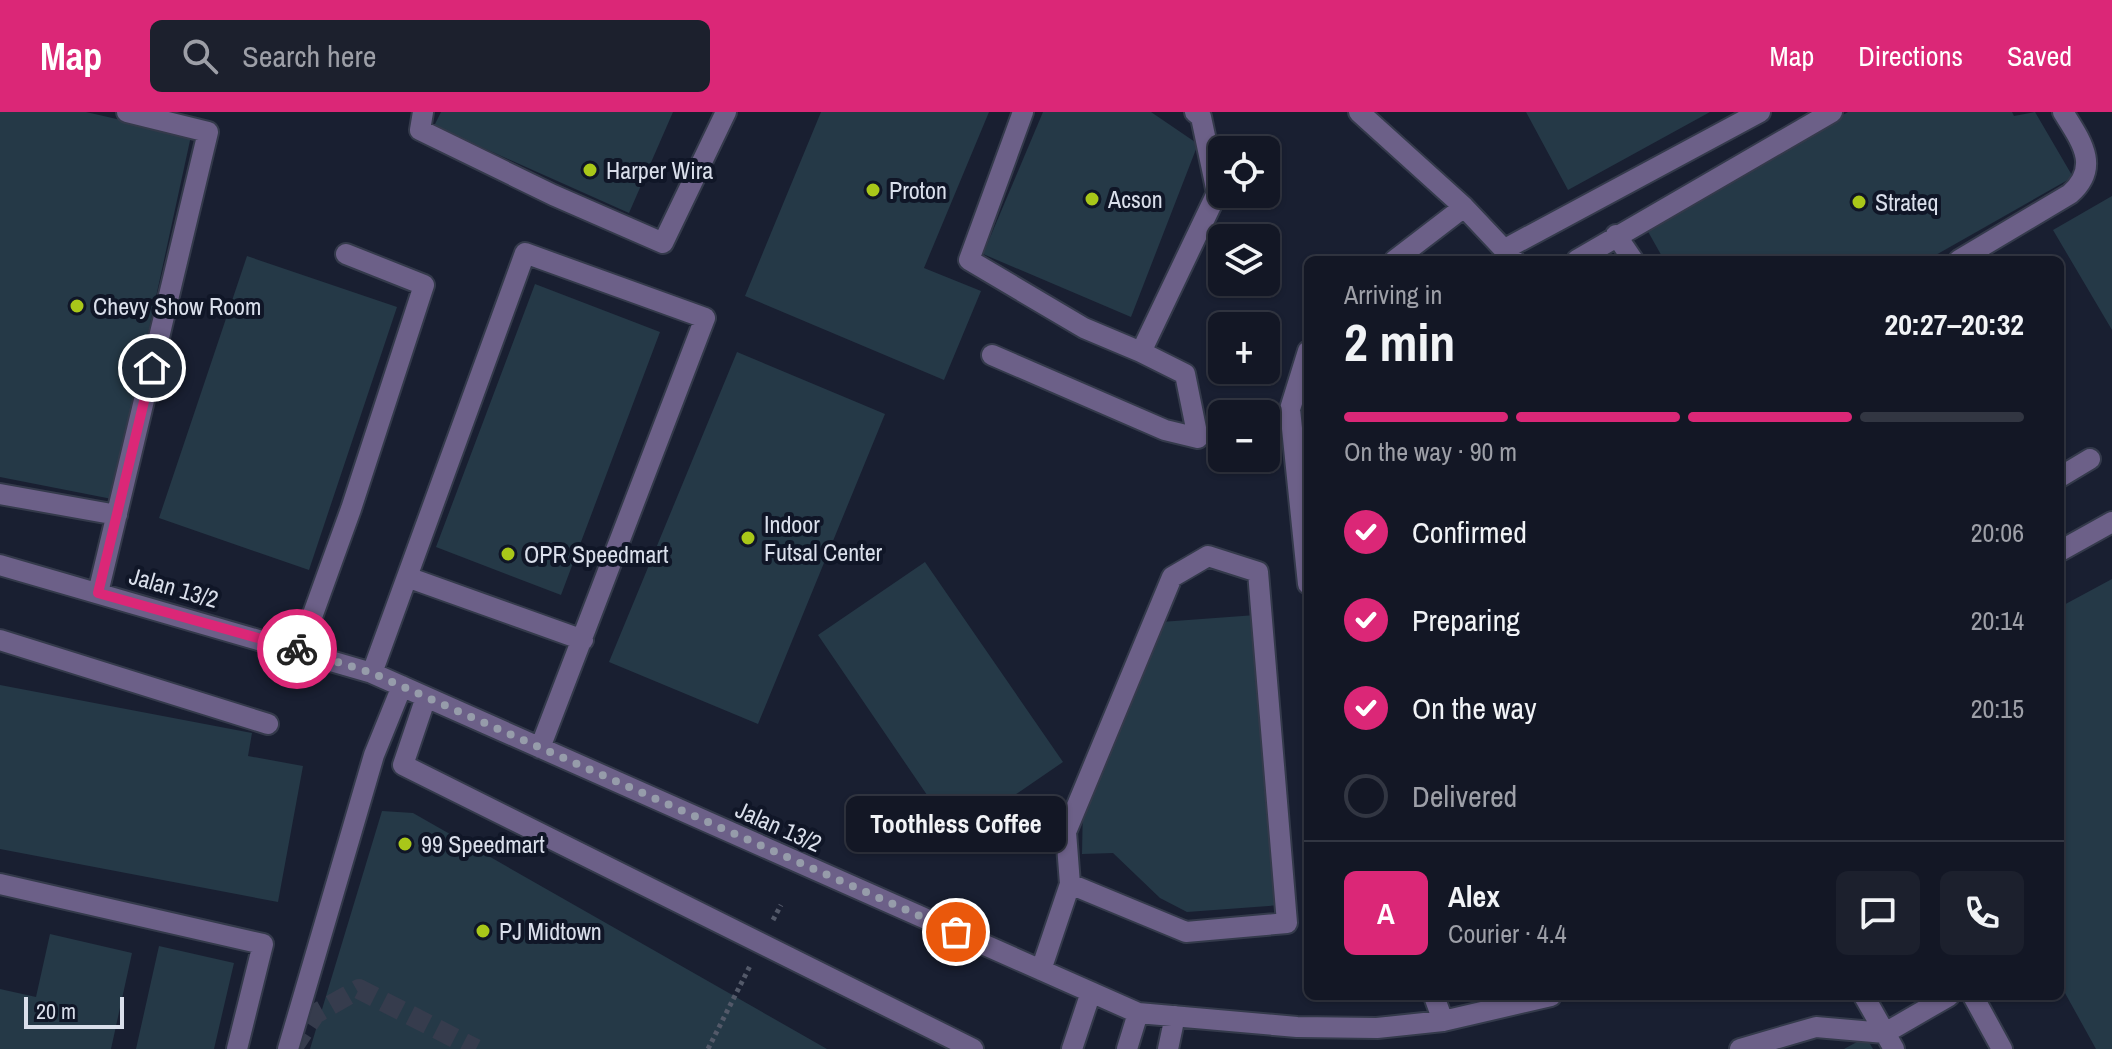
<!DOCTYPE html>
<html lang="en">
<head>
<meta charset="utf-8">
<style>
  body { margin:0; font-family:"Archivo Narrow",sans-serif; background:#1c202d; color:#f1f3f6; height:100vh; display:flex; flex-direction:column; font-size:30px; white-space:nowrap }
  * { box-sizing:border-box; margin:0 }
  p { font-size:26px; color:#9d9fa7 }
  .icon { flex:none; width:44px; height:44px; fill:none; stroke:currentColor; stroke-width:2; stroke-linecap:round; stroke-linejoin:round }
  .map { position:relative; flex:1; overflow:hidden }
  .drawer { position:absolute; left:1304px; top:144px; width:760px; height:744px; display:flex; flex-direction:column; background:#131725; border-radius:12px; box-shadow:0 2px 6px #0004,0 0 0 2px #323642 }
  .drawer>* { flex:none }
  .buttons { position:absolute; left:1208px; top:24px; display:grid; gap:16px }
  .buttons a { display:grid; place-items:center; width:72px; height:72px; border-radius:12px; background:#131725; box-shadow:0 2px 6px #0004,0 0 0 2px #323642; font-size:40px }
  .scale { position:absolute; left:24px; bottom:20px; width:100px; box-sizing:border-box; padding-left:8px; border:4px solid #dadfeb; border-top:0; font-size:22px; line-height:28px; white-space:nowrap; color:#dadfeb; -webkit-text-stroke:6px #101627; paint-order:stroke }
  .pin { position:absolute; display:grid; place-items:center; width:68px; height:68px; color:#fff; margin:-34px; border:4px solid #fff; border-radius:50%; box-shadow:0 2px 8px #0007 }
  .courier { position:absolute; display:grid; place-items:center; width:80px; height:80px; margin:-40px; border:6px solid #db2777; border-radius:50%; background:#fff; color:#222; box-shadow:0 2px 10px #0007 }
  .bubble { position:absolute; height:56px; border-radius:12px; background:#131725; box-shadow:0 2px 6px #0004,0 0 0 2px #323642; font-size:26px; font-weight:800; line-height:56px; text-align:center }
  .head em { font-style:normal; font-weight:800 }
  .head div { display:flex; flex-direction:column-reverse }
  .head { display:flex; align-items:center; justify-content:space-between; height:136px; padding:0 40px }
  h1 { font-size:52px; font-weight:800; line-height:60px }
  .bar { display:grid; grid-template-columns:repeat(4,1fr); gap:12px 8px; align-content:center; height:96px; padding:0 40px }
  .bar i { height:10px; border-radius:6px; background:#323642 }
  .bar .selected { background:#db2777 }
  .bar p { grid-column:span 4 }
  .line { display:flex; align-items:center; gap:20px; padding:0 40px; border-top:2px solid #323642 }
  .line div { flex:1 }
  .round { display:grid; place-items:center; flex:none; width:84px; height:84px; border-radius:12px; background:#1c202d }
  ol { padding:0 40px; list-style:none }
  li { display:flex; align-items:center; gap:24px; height:88px }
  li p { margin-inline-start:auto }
  li .icon { padding:8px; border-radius:50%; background:#db2777; color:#fff; stroke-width:4 }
  li:last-child { color:#9d9fa7 }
  li i { width:44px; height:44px; border:4px solid #323642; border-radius:50% }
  header { display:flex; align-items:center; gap:48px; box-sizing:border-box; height:112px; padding:0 40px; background:#db2777; color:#fff }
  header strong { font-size:38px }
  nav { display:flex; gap:44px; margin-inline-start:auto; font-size:28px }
  .search { width:560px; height:72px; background:#1c202d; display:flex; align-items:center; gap:20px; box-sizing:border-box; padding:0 28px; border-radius:12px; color:#9d9fa7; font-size:30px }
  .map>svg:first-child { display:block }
  .building { fill:#253947 }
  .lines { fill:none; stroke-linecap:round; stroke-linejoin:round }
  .minor-tunnel { stroke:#363c4d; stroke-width:20; stroke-dasharray:20 10; stroke-linecap:butt }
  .minor-casing { stroke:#343a4b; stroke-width:24 }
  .path { stroke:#535969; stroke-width:5; stroke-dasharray:4 4; stroke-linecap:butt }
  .minor { stroke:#6c6088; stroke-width:20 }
  .done { stroke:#969caa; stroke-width:8; stroke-dasharray:0 14.4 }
  .route { stroke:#db2777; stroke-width:10 }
  .poi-dot { fill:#a9c719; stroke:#101627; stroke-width:3 }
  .labels { text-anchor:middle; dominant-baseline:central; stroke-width:8; stroke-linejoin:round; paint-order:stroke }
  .poi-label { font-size:24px; fill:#dadfeb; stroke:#101627; text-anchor:start }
  .street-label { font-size:24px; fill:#dadfeb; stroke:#101627 }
</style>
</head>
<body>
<header>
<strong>Map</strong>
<div class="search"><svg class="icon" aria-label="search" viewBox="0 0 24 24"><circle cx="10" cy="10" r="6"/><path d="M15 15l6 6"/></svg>Search here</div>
<nav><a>Map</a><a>Directions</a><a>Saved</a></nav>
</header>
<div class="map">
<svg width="2112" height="937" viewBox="0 0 2112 937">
  <rect width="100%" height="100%" fill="#191f31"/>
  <!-- building -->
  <path class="building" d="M0,0H86L191,24L112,387L0,365Z
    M441,0H673L629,101L434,14Z
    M821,0H989L924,156L981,179L944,268L745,184Z
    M1043,0H1151L1198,32L1131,205L983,142Z
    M1526,0H1710L1568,78Z
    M1848,0H2012L2014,4L2035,0L2073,65L1927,148H1664L1646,116Z
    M2112,84V218L2053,118Z
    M247,144L397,195L309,458L159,406Z
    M535,172L660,220L561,483L436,435Z
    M737,240L885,302L758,612L609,550Z
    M925,450L1063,650L955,724L818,523Z
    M2112,467V937H2096L2060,872V495Z
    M1256,503L1281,793L1187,800L1160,786L1113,741L1082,742L1083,691L1161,510Z
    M0,573L252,621L248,644L303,654L278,790L0,737Z
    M382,699L413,701L827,937H310Z
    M50,822L132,841L111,937H0V877L36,885Z
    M159,834L234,851L214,937H136Z
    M1866,925L1873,937H1844Z"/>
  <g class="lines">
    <!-- minor-tunnel -->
    <path class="minor-tunnel" d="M292,937L315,902L359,877L476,937"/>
    <defs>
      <path id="minor" d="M423,0L420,18L553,83L663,131L726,0
        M1023,0L969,148L1084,216L1141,240L1217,81L1201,5L1195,0
        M1359,0L1464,95L1514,148
        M1616,123L1633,148
        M1505,137L1760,0
        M1395,148L1464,95
        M1577,148L1832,0
        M1959,148L2070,82C2101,55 2081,29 2063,0
        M1308,239L1290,297L1308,472
        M992,243L1165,318L1198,326L1185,262L1141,240
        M2060,365L2090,347
        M0,382L117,403
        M2060,439L2112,410
        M0,453L372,561L1138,901L1297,915L1377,916L1443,909L1551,884
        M407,465L583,528
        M98,481L208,20L127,0
        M0,528L268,612
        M300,538L351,397L424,173L346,142
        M372,561L525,141L705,206L540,636
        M426,585L403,653L973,937
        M0,772L263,832L237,937
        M1041,858L1070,772L1066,720L1172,465L1208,444L1258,460L1287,811L1186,820L1070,772
        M1434,884L1443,909
        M1864,884L1894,937
        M1973,884L2002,937
        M288,937L374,643L402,574
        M1072,937L1091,880
        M1127,937L1138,901
        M1168,937L1175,904
        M1740,937L1816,915L1885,921L1949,884"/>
    </defs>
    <!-- minor casing -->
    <use href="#minor" class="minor-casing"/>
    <!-- path -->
    <path class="path" d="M773,808L781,793
      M708,937L751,852"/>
    <!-- minor -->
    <use href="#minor" class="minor"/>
  </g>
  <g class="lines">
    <!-- done -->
    <path class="done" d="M297,537L372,561L956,820"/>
    <!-- route -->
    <path class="route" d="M152,256L98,481L297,537"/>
  </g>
  <!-- markers -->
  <g class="poi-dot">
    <circle cx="590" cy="58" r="8"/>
    <circle cx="873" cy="78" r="8"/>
    <circle cx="1092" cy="87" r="8"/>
    <circle cx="1859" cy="90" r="8"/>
    <circle cx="77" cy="194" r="8"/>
    <circle cx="748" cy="426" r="8"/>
    <circle cx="508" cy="442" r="8"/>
    <circle cx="405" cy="732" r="8"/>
    <circle cx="483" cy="819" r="8"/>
  </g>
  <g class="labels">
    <!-- poi labels -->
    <g class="poi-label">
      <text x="606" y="58">Harper Wira</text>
      <text x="889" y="78">Proton</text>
      <text x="1108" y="87">Acson</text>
      <text x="1875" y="90">Strateq</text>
      <text x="93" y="194">Chevy Show Room</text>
      <text x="764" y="412">Indoor<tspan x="764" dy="28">Futsal Center</tspan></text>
      <text x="524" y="442">OPR Speedmart</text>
      <text x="421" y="732">99 Speedmart</text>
      <text x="499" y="819">PJ Midtown</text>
    </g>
    <!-- street labels -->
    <g class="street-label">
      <text transform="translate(174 475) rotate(16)">Jalan 13/2</text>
      <text transform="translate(779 714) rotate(24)">Jalan 13/2</text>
    </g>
  </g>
</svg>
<div class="buttons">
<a><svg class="icon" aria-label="locate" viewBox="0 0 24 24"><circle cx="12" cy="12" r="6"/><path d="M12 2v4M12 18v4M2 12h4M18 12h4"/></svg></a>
<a><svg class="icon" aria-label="layers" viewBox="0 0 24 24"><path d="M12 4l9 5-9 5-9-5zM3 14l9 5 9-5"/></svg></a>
<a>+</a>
<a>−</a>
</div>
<div class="scale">20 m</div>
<div class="pin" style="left:956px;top:820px;background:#ea580c"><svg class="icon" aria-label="bag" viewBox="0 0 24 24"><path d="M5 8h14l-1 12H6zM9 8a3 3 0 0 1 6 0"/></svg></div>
<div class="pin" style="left:152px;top:256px;background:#1f2937"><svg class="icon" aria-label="home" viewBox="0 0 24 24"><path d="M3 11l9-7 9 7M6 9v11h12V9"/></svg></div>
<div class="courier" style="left:297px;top:537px"><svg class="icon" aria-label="bike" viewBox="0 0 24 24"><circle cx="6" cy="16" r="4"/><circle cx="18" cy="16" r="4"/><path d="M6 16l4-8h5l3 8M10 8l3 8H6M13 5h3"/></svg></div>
<div class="bubble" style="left:846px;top:684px;width:220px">Toothless Coffee</div>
<section class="drawer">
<div class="head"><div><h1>2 min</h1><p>Arriving in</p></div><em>20:27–20:32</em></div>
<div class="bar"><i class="selected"></i><i class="selected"></i><i class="selected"></i><i></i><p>On the way · 90 m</p></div>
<ol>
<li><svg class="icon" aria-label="check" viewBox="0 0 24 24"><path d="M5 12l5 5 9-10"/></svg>Confirmed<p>20:06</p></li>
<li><svg class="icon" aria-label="check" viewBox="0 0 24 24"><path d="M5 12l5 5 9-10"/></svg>Preparing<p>20:14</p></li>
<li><svg class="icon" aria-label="check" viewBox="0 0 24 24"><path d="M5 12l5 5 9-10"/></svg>On the way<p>20:15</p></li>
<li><i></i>Delivered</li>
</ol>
<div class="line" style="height:144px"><b class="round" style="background:#db2777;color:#fff">A</b><div><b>Alex</b><p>Courier · 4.4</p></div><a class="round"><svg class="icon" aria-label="chat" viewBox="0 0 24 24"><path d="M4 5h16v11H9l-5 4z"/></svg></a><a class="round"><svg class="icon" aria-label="phone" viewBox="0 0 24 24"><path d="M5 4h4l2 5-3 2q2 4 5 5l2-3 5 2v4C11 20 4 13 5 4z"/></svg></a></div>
</section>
</div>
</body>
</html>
